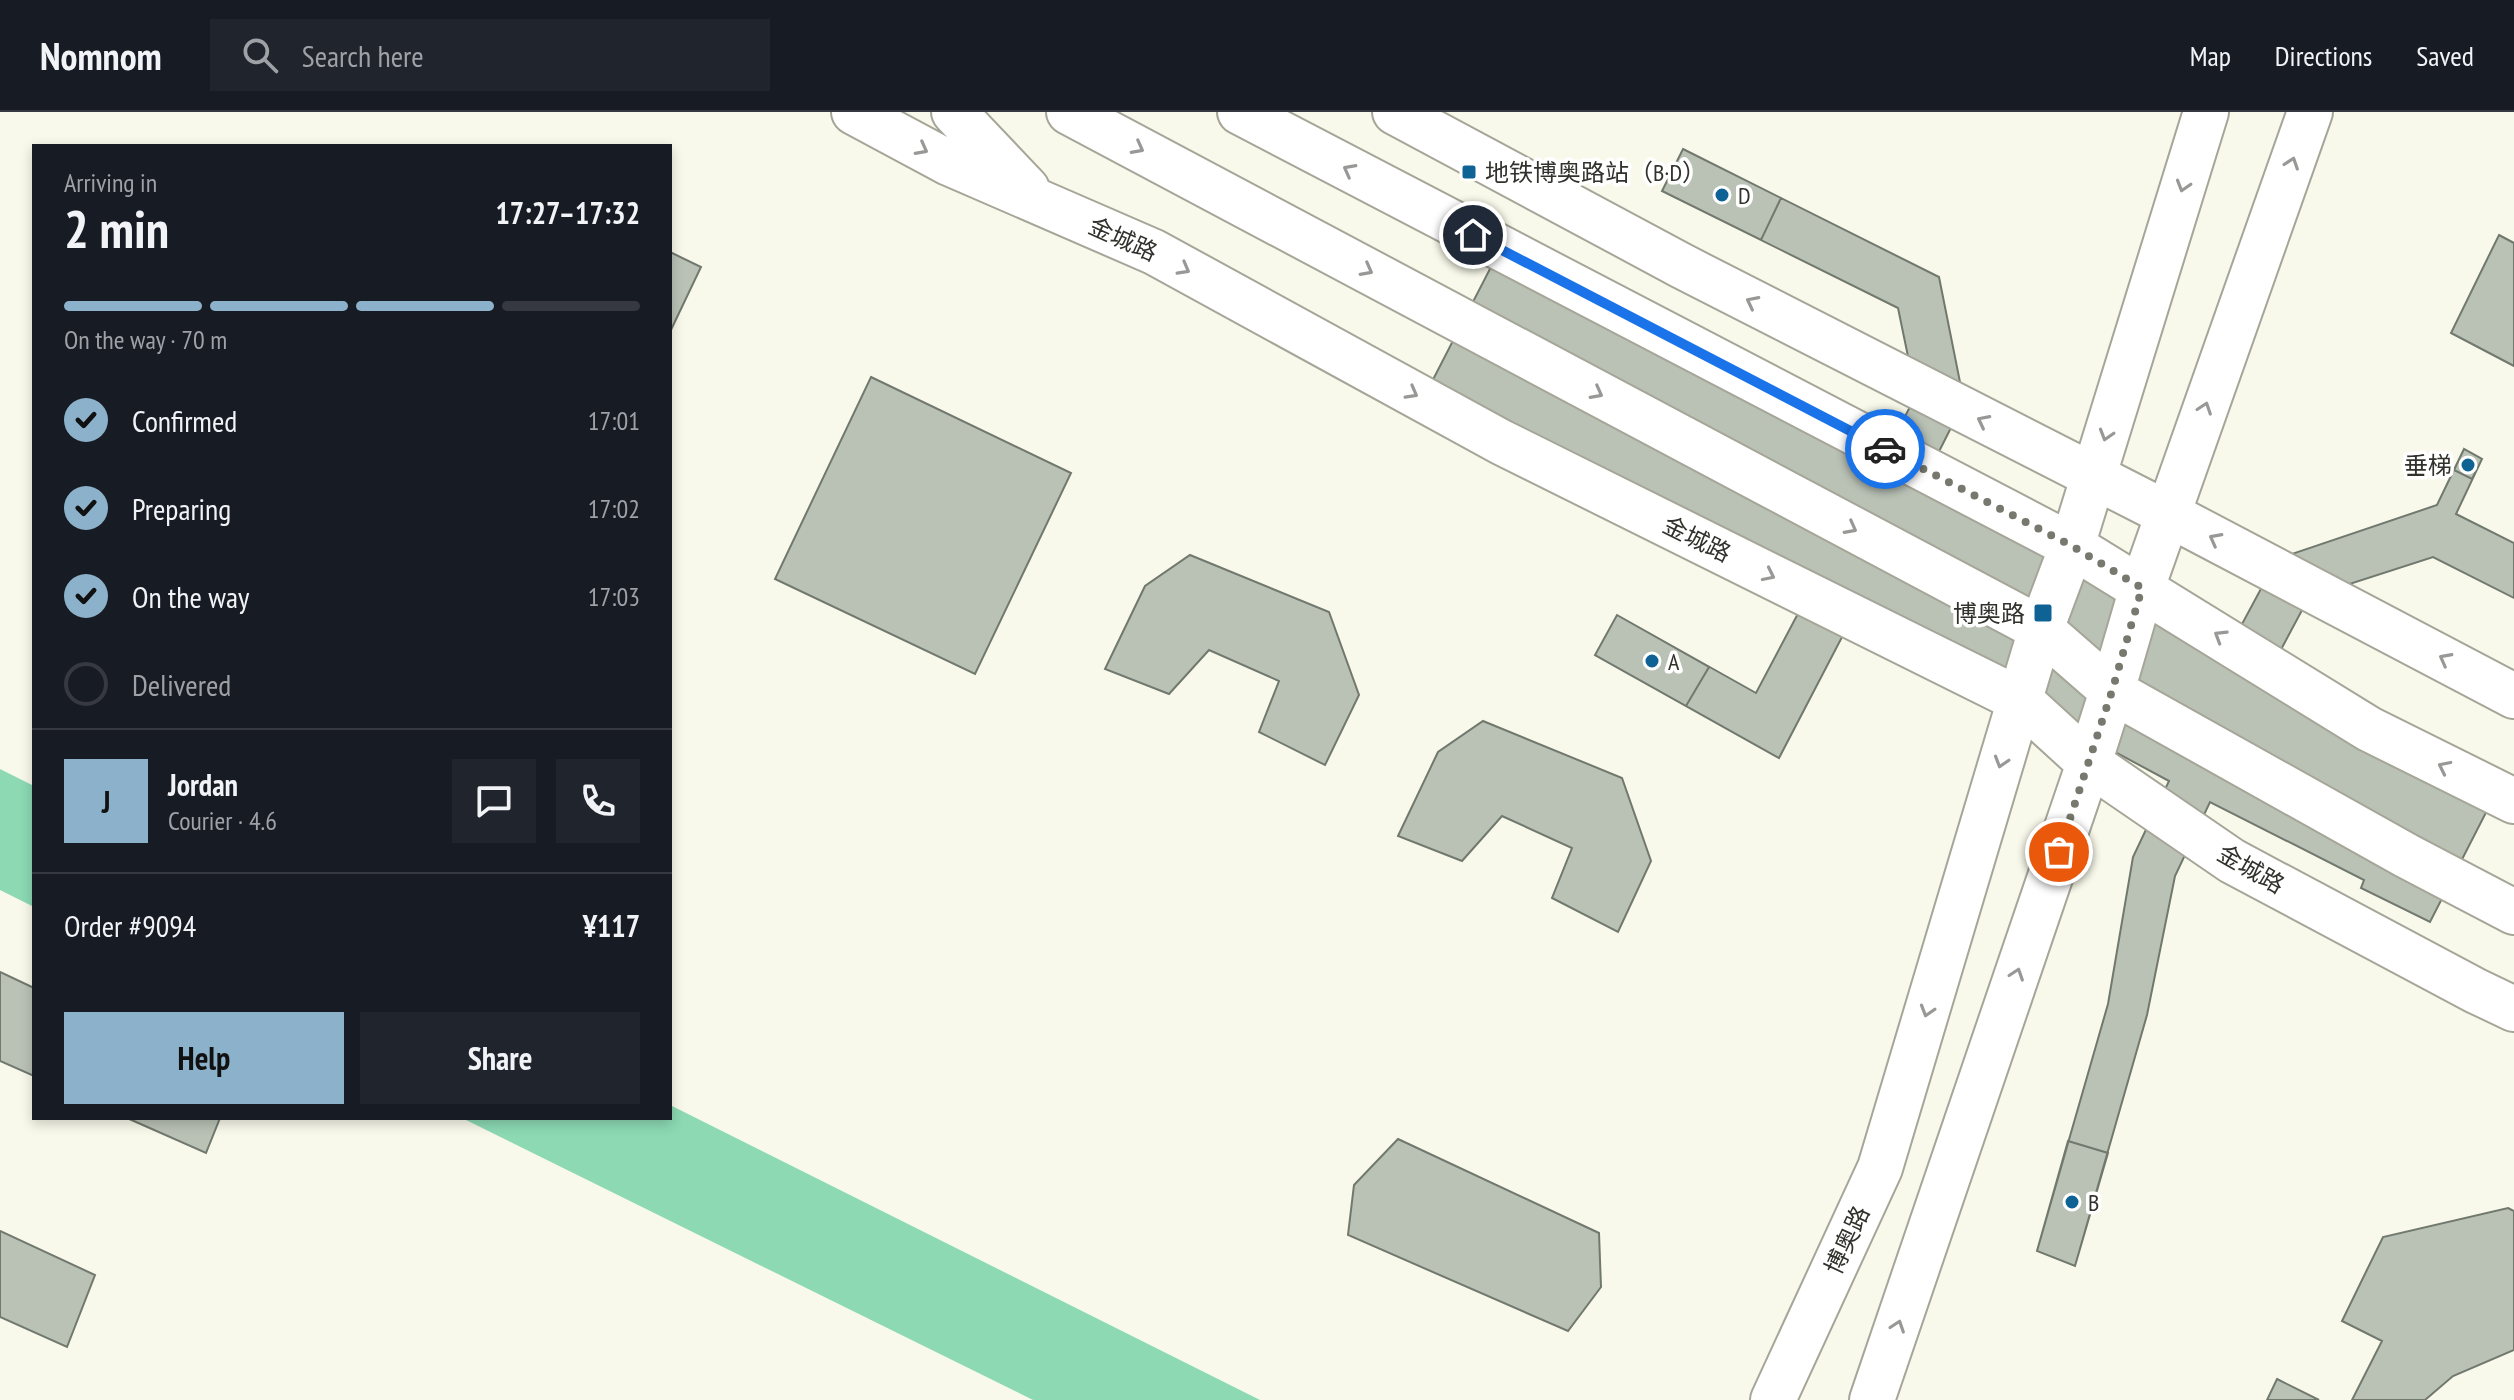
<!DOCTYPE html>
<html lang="en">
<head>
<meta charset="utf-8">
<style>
  body { margin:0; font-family:"PT Sans Narrow","Noto Sans SC",sans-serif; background:#20242c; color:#f1f3f6; height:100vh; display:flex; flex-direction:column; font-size:30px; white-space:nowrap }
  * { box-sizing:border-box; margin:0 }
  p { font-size:26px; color:#9ea1a6 }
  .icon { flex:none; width:44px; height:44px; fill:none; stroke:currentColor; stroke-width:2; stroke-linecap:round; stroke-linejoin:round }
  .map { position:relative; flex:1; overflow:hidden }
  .details { position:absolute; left:32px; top:32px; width:640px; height:976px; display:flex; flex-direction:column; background:#171b24; border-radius:0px; box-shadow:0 4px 12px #0003 }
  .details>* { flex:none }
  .pin { position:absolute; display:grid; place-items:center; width:68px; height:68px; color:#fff; margin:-34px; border:4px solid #fff; border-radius:50%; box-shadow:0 2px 8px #0007 }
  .courier { position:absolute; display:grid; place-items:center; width:80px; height:80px; margin:-40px; border:6px solid #1a73e8; border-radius:50%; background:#fff; color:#222; box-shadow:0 2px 10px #0007 }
  .headline em { font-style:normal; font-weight:800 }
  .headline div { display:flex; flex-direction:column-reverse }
  .headline { display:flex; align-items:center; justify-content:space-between; height:136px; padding:0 32px }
  h1 { font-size:52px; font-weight:800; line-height:60px }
  .bar { display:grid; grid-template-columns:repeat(4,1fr); gap:12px 8px; align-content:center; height:96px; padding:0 32px }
  .bar i { height:10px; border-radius:6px; background:#363941 }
  .bar .selected { background:#8bb2ca }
  .bar p { grid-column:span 4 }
  .line { display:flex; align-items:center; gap:20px; padding:0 32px; border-top:2px solid #363941 }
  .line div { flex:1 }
  .round { display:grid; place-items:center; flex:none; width:84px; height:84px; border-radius:0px; background:#20242c }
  ol { padding:0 32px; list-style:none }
  li { display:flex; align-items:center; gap:24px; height:88px }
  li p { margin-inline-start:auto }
  li .icon { padding:8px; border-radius:50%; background:#8bb2ca; color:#111; stroke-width:4 }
  li:last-child { color:#9ea1a6 }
  li i { width:44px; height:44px; border:4px solid #363941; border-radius:50% }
  .primary-button { display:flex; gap:16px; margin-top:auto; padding:16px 32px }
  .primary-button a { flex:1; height:92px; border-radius:0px; background:#8bb2ca; color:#111; font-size:32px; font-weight:800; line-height:92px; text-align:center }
  .primary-button a+a { background:#20242c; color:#f1f3f6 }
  header { display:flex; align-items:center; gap:48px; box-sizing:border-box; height:112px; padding:0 40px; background:#171b24; border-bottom:2px solid #363941 }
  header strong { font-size:38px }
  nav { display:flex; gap:44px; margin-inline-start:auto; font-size:28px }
  .search { width:560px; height:72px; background:#20242c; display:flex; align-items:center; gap:20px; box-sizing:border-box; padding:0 28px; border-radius:0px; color:#9ea1a6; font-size:30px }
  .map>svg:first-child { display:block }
  .water { fill:#8cd9b4 }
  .building { fill:#bac2b6; stroke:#71786e; stroke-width:2 }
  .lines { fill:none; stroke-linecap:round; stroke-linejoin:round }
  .major-casing { stroke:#a5a598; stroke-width:48 }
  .major { stroke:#fff; stroke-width:44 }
  .oneway { stroke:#989896 }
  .done { stroke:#77786e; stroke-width:8; stroke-dasharray:0 14.4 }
  .route { stroke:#1a73e8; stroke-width:10 }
  .poi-dot { fill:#0e6294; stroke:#fff; stroke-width:3 }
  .labels { text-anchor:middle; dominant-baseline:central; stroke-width:7; stroke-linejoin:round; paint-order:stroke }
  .poi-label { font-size:24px; fill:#31322c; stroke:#fff; text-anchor:start }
  .street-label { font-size:24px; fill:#31322c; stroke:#fff }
</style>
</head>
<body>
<header>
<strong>Nomnom</strong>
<div class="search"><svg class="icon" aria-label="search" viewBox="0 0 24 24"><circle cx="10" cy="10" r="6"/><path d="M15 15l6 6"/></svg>Search here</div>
<nav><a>Map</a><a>Directions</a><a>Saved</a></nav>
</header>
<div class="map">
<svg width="2514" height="1288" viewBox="0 0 2514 1288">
  <rect width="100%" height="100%" fill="#f8f9ea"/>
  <!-- water -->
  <path class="water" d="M0,657L34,674V795L0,778Z
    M670,993L1260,1288H1033L462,1006H670Z"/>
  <!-- building -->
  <path class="building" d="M1683,37L1939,165L1964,290L1920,377L2227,540L2277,447L2437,393L2464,337L2482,347L2456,402L2514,431V486L2433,445L2309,485L2268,562L2497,679L2430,810L2361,776L2364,768L2210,690L2175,764L2147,903L2075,1154L2037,1139L2108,892L2133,745L2169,669L1855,500L1779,646L1595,543L1617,503L1756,581L1811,477L1423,287L1495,147L1878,357L1916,283L1898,196L1662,79Z
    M1683,37L1781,86L1761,128L1662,79Z
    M2499,123L2514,131V254L2451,221Z
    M670,140L701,155L670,220Z
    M871,265L1071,361L975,562L775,467Z
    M2464,337L2482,347L2472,367L2454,358Z
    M1190,443L1329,500L1359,583L1325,653L1259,620L1279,569L1209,538L1169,582L1105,557L1145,474Z
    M1617,503L1709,555L1686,594L1595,543Z
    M1483,609L1622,666L1651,749L1618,820L1552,786L1572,736L1502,704L1462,749L1398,724L1438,640Z
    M0,860L34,876V964L0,949Z
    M127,1006H220L206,1041Z
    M1398,1027L1599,1121L1601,1175L1568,1219L1348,1123L1354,1073Z
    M2068,1029L2108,1041L2075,1154L2037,1139Z
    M2508,1096L2514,1099V1238L2453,1264L2425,1288H2352L2382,1229L2342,1209L2383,1125Z
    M0,1119L95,1163L67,1235L0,1205Z
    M2277,1267L2319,1288H2267Z"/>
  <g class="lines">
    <defs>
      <path id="major" d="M854,0L949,51L1154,140L1501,330L2020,588L2089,651L2232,749L2476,879L2514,897
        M954,0L1027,77
        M1069,0L2041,517L2112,579L2407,744L2514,800
        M1240,0L2072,434L2369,617L2514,689
        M1395,0L1682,154L2168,402L2514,584
        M1773,1288L1880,1056L2041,517L2072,434L2206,0
        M1872,1288L2089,651L2112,579L2142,476L2310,0"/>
    </defs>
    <!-- major casing -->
    <use href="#major" class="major-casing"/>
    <!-- major -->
    <use href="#major" class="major"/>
  </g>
  <!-- one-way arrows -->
  <defs><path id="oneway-chevron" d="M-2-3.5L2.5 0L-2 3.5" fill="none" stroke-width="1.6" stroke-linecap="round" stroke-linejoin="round" transform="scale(2)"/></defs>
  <g class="oneway">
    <use href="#oneway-chevron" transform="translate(1138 36) rotate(28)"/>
    <use href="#oneway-chevron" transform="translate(922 37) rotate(28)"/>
    <use href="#oneway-chevron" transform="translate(2292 51) rotate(-71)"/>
    <use href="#oneway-chevron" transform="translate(1349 58) rotate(-152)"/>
    <use href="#oneway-chevron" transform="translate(2183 74) rotate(107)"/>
    <use href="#oneway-chevron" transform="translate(1184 157) rotate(29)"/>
    <use href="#oneway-chevron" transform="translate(1367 158) rotate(28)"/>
    <use href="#oneway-chevron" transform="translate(1752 190) rotate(-153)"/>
    <use href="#oneway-chevron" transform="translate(1412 281) rotate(29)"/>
    <use href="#oneway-chevron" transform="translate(1597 281) rotate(28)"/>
    <use href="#oneway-chevron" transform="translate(2205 296) rotate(-71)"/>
    <use href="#oneway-chevron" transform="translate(1983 309) rotate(-153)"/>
    <use href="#oneway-chevron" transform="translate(2106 323) rotate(107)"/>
    <use href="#oneway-chevron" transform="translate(1851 416) rotate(28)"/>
    <use href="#oneway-chevron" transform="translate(2215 427) rotate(-152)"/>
    <use href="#oneway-chevron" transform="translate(1769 463) rotate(26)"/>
    <use href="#oneway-chevron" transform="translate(2220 524) rotate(-148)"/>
    <use href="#oneway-chevron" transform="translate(2445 547) rotate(-152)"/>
    <use href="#oneway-chevron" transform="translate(2001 650) rotate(107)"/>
    <use href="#oneway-chevron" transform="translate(2444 655) rotate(-154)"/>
    <use href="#oneway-chevron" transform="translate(2017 862) rotate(-71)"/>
    <use href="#oneway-chevron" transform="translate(1927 899) rotate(107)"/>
    <use href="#oneway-chevron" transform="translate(1898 1214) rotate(-71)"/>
  </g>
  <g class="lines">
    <!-- done -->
    <path class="done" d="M1885,337L2072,434L2142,476L2112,579L2059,740"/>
    <!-- route -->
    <path class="route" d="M1473,123L1885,337"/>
  </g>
  <!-- markers -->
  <g class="poi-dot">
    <rect x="1461" y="52" width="16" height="16" rx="4"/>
    <circle cx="1722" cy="83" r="8"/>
    <circle cx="2468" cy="353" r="8"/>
    <rect x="2033" y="491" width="20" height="20" rx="4"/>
    <circle cx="1652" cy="549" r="8"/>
    <circle cx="2072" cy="1090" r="8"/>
  </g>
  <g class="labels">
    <!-- poi labels -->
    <g class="poi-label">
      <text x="1485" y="60">地铁博奥路站（B·D）</text>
      <text x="1738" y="83">D</text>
      <text x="2452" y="353" text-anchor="end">垂梯</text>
      <text x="2025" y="501" text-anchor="end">博奥路</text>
      <text x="1668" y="549">A</text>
      <text x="2088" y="1090">B</text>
    </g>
    <!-- street labels -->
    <g class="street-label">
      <text transform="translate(1123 127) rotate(24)">金城路</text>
      <text transform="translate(1697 427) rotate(26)">金城路</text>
      <text transform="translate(2251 757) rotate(30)">金城路</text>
      <text transform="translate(1847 1128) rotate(-65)">博奥路</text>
    </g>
  </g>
</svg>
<div class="pin" style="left:2059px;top:740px;background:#ea580c"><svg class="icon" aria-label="bag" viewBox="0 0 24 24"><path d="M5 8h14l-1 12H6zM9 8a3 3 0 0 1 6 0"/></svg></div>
<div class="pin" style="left:1473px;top:123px;background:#1f2937"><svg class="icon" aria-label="home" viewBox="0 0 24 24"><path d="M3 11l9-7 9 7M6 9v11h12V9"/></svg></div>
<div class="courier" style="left:1885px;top:337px"><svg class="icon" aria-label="car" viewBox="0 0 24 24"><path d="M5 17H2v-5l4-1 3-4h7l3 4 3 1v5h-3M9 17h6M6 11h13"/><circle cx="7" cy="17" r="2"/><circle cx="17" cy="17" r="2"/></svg></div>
<section class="details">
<div class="headline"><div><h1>2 min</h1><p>Arriving in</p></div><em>17:27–17:32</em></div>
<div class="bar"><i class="selected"></i><i class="selected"></i><i class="selected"></i><i></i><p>On the way · 70 m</p></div>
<ol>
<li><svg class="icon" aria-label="check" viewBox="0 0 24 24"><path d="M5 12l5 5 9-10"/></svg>Confirmed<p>17:01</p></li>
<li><svg class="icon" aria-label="check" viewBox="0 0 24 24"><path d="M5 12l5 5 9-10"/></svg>Preparing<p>17:02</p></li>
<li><svg class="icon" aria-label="check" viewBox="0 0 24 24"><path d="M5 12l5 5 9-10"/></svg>On the way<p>17:03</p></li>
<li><i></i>Delivered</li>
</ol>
<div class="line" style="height:144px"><b class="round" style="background:#8bb2ca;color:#111">J</b><div><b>Jordan</b><p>Courier · 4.6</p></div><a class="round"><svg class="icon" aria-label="chat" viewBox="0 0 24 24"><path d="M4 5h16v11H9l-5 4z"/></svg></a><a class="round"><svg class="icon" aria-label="phone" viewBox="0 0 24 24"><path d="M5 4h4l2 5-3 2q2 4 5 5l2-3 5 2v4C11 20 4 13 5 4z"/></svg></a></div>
<div class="line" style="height:104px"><div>Order #9094</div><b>¥117</b></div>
<div class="primary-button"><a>Help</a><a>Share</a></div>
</section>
</div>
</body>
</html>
